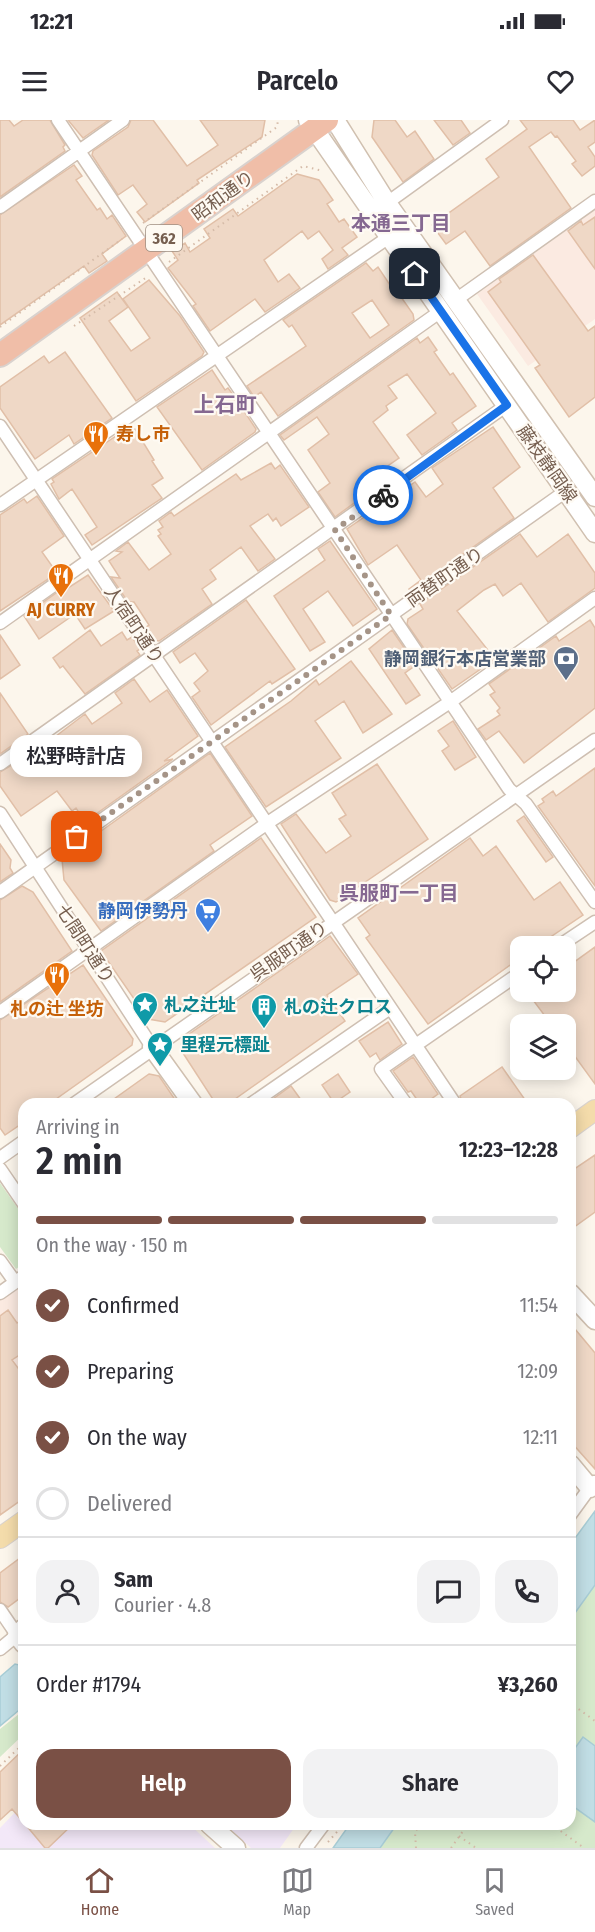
<!DOCTYPE html>
<html lang="en">
<head>
<meta charset="utf-8">
<style>
  body { margin:0; font-family:"Fira Sans Condensed","Noto Sans JP",sans-serif; background:#f2f2f3; color:#2b2b33; height:100vh; display:flex; flex-direction:column; font-size:22px; white-space:nowrap }
  * { box-sizing:border-box; margin:0 }
  p { font-size:20px; color:#7c7c81 }
  .icon { flex:none; width:33px; height:33px; fill:none; stroke:currentColor; stroke-width:2; stroke-linecap:round; stroke-linejoin:round }
  .map { position:relative; flex:1; overflow:hidden }
  .details { position:absolute; left:18px; top:978px; width:558px; height:732px; display:flex; flex-direction:column; background:#fff; border-radius:18px; box-shadow:0 3px 15px #0003 }
  .details>* { flex:none }
  .controls { position:absolute; left:510px; top:816px; display:grid; gap:12px }
  .controls a { display:grid; place-items:center; width:66px; height:66px; border-radius:12px; background:#fff; box-shadow:0 3px 15px #0003; font-size:30px }
  .pin { position:absolute; display:grid; place-items:center; width:51px; height:51px; color:#fff; margin:-26px; border-radius:12px; box-shadow:0 3px 9px #0006 }
  .courier { position:absolute; display:grid; place-items:center; width:60px; height:60px; margin:-30px; border:4px solid #1a73e8; border-radius:50%; background:#fff; color:#222; box-shadow:0 2px 8px #0007 }
  .bubble { position:absolute; height:42px; border-radius:18px; background:#fff; box-shadow:0 3px 15px #0003; font-size:20px; font-weight:600; line-height:42px; text-align:center }
  .headline em { font-style:normal; font-weight:600 }
  .headline div { display:flex; flex-direction:column-reverse }
  .headline { display:flex; align-items:center; justify-content:space-between; height:102px; padding:0 18px }
  h1 { font-size:39px; font-weight:600; line-height:45px }
  .bar { display:grid; grid-template-columns:repeat(4,1fr); gap:9px 6px; align-content:center; height:72px; padding:0 18px }
  .bar i { height:8px; border-radius:4px; background:#e1e1e2 }
  .bar .current { background:#7a5045 }
  .bar p { grid-column:span 4 }
  .line { display:flex; align-items:center; gap:15px; padding:0 18px; border-top:2px solid #e1e1e2 }
  .line div { flex:1 }
  .round { display:grid; place-items:center; flex:none; width:63px; height:63px; border-radius:18px; background:#f2f2f3 }
  ol { padding:0 18px; list-style:none }
  li { display:flex; align-items:center; gap:18px; height:66px }
  li p { margin-inline-start:auto }
  li .icon { padding:6px; border-radius:50%; background:#7a5045; color:#fff; stroke-width:4 }
  li:last-child { color:#7c7c81 }
  li i { width:33px; height:33px; border:3px solid #e1e1e2; border-radius:50% }
  .button { display:flex; gap:12px; margin-top:auto; padding:12px 18px }
  .button a { flex:1; height:69px; border-radius:18px; background:#7a5045; color:#fff; font-size:24px; font-weight:600; line-height:69px; text-align:center }
  .button a+a { background:#f2f2f3; color:#2b2b33 }
  .status { display:flex; justify-content:space-between; align-items:center; height:42px; padding:0 30px; background:#fff; direction:ltr }
  .status svg { height:16px; fill:currentColor }
  header { display:flex; justify-content:space-between; align-items:center; height:78px; padding:0 18px; background:#fff; font-size:27px; font-weight:600 }
  .tabs { display:flex; justify-content:space-around; align-items:center; height:84px; border-top:2px solid #e1e1e2; background:#fff; font-size:16px; color:#7c7c81 }
  .tabs a { display:grid; justify-items:center; gap:3px }
  .tabs .current { color:#7a5045 }
  .map>svg:first-child { display:block }
  .commercial { fill:#fbeae1 }
  .education { fill:#f3e8f8 }
  .green { fill:#d6e9cb }
  .water { fill:#c1dee5; stroke:#a8cdd6; stroke-width:1.5 }
  .building { fill:#efd8c6; stroke:#e1bfa7; stroke-width:1.5; fill-rule:evenodd }
  .lines { fill:none; stroke-linecap:round; stroke-linejoin:round }
  .street-casing { stroke:#cebfb2; stroke-width:15 }
  .secondary-casing { stroke:#d0c0b0; stroke-width:21 }
  .primary-casing { stroke:#d9d2ce; stroke-width:22 }
  .highway-casing { stroke:#d9d2ce; stroke-width:26 }
  .path { stroke:#d5bba8; stroke-width:2; stroke-dasharray:1.5 4.5; stroke-linecap:butt }
  .street { stroke:#fff; stroke-width:12 }
  .secondary { stroke:#fff; stroke-width:18 }
  .primary { stroke:#f4dcab; stroke-width:20 }
  .highway { stroke:#f0bea8; stroke-width:22 }
  .done { stroke:#a59487; stroke-width:6; stroke-dasharray:0 10.8 }
  .route { stroke:#1a73e8; stroke-width:8 }
  .labels { text-anchor:middle; dominant-baseline:central; stroke-width:4.5; stroke-linejoin:round; paint-order:stroke }
  .shield { fill:#fefaf3; stroke:#9f8e81; stroke-width:1.5 }
  .shield-label { font-size:16px; font-weight:bold; fill:#765f50 }
  .street-label { font-size:18px; fill:#765f50; stroke:#fefaf3 }
  .food-label { font-size:18px; font-weight:bold; fill:#c56008; stroke:#fefaf3 }
  .service-label { font-size:18px; font-weight:bold; fill:#4e5e75; stroke:#fefaf3; text-anchor:end }
  .shop-label { font-size:18px; font-weight:bold; fill:#366cbe; stroke:#fefaf3; text-anchor:end }
  .culture-label { font-size:18px; font-weight:bold; fill:#0d838f; stroke:#fefaf3; text-anchor:start }
  .neighbourhood-label { font-size:20px; font-weight:bold; fill:#856891; stroke:#fefaf3 }
  .quarter-label { font-size:21px; font-weight:bold; fill:#856891; stroke:#fefaf3 }
</style>
</head>
<body>
<div class="status"><b>12:21</b><svg viewBox="0 0 49 12"><path d="M0 12V9h3v3zM5 12V6h3v6zM10 12V3h3v9zM15 12V0h3v12zM26 1h20v11H26zM47 4h2v5h-2z"/></svg></div>
<header><svg class="icon" aria-label="menu" viewBox="0 0 24 24"><path d="M4 6h16M4 12h16M4 18h16"/></svg>Parcelo<svg class="icon" aria-label="heart" viewBox="0 0 24 24"><path d="M12 20l-8-8c-3-5 5-10 8-4 3-6 11-1 8 4z"/></svg></header>
<div class="map">
<svg width="595" height="1728" viewBox="0 0 595 1728">
  <rect width="100%" height="100%" fill="#fcf6ec"/>
  <!-- commercial -->
  <path class="commercial" d="M595,90V199L528,246L477,174Z
    M24,1163V1368L0,1334V1180Z"/>
  <!-- education -->
  <path class="education" d="M24,1683V1704H189L215,1728H0V1708Z
    M225,1704H297L280,1728H251Z"/>
  <!-- green -->
  <path class="green" d="M0,1063L24,1097V1143L16,1149L0,1127Z
    M595,1465V1728H380L397,1704H570V1500Z
    M24,1590V1614L0,1637V1609Z"/>
  <!-- water -->
  <path class="water" d="M595,1391V1465L570,1500V1425Z
    M24,1541V1586L0,1606V1557L15,1544L19,1545Z
    M583,1617L595,1626V1702L570,1684V1635Z
    M350,1704H397L380,1728H333Z"/>
  <!-- building -->
  <path class="building" d="M0,0H9L14,6L23,0H50L65,25L63,27L65,31L0,77Z
    M68,0H109L83,18Z
    M131,0H153L187,46L218,25L200,0H265L262,17L197,60L199,63L145,102L137,92L147,84L133,65L118,75L92,35L93,31L128,7Z
    M374,0H395L407,17L415,11L434,39L403,62L372,17Z
    M434,0H461L470,13L453,25Z
    M520,0H573L580,10L595,0V22L588,27L595,37V46L582,56L572,44L576,41L557,16L555,17L551,12L529,27L571,88L490,146L465,111L446,124L432,105L499,57L486,39L527,9Z
    M74,45L82,56L76,60L97,90L100,88L107,99L112,95L126,116L102,134L107,141L89,153L84,146L0,205V95Z
    M297,54L319,60L333,80L327,84L339,102L344,99L357,117L342,128L348,135L328,149L322,139L333,130L319,111L308,119L302,111L264,140L278,162L289,154L300,168L265,192L255,179L210,211L193,186L196,184L168,148L178,140L172,131L185,123L190,132L210,118L204,109L233,89L238,96Z
    M595,97V149L568,111L581,101L583,105Z
    M533,135L588,211L595,206V277L569,297L535,248L540,245L488,172L501,162L499,159Z
    M366,143L373,151L378,147L392,168L394,167L413,194L414,200L278,296L261,272L254,277L247,266L306,226L292,205L289,207L283,200ZM372,180L389,205L370,218L352,193Z
    M149,160L180,196L204,232L202,236L136,281L80,198L117,172L128,187L109,201L131,231L150,218L123,179Z
    M428,217L437,230L434,232L450,255L453,253L476,286L452,303L457,310L422,335L407,315L436,293L407,254L388,266L397,278L386,286L388,290L373,302L399,338L366,361L372,370L335,397L318,372L330,363L308,330L329,314L317,297L284,320L280,315L417,218L420,223Z
    M65,232L112,298L74,324L69,315L35,339L0,288V267L44,236L49,243Z
    M212,250L225,270L228,268L234,276L256,309L255,312L202,350L157,287Z
    M493,307L520,347L493,368L514,398L411,471L409,469L421,460L397,425L368,445L347,409L415,362L426,377L443,364L432,348Z
    M128,308L131,312L135,309L154,340L152,341L163,358L152,365L162,378L92,425L85,415L97,407L72,369L59,379L51,364L54,362L52,359Z
    M271,343L275,349L280,345L309,387L281,406L276,398L273,401L268,394L250,406L275,439L258,451L241,427L210,450L216,459L202,469L212,484L159,521L154,520L145,508L149,505L134,482H128L111,457L120,458L109,441L122,432L116,431L128,422L149,450L171,434L158,416L161,414L158,410L163,407L159,401L171,392L174,396L236,354L241,360Z
    M37,376L64,416L42,432L57,453L0,491V395L24,379L27,383Z
    M520,414L537,437L568,414L595,453V468L548,502L521,463L503,476L495,464L484,470L457,491L495,539L452,569L407,504L408,499L423,489L420,484Z
    M330,421L377,489L353,506L328,471L303,489L325,522L310,531L274,476L325,440L318,429Z
    M88,455L114,491L85,509L75,494L39,519L24,496L66,466L68,468Z
    M246,480L295,549L272,564L270,561L211,605L192,577L200,571L194,563L208,551L195,533L180,543L173,532Z
    M590,500L595,508V588L524,643L499,611L486,620L478,609L500,595L497,591L500,588L490,575L495,572L489,564L556,516L559,521Z
    M90,510L101,526L122,512L127,520L132,517L140,529L137,531L140,535L85,574L63,546L60,548L53,538Z
    M392,510L416,545L405,553L420,575L406,584L369,529Z
    M0,515L20,545L0,559Z
    M351,541L392,594L363,613L344,581L315,601L341,638L266,687L225,627L291,581L316,560L319,565Z
    M134,559L150,582L167,570L198,616L164,641L173,639L89,699L86,693L81,696L76,688L72,691L57,671L21,696L0,666V652L39,629L85,594L92,604L122,583L115,573Z
    M0,573L28,614L0,634Z
    M453,601L476,637L455,650L442,631L449,626L438,611Z
    M210,633L252,696L210,725L214,731L101,811L64,760L62,739Z
    M377,644L428,719L336,782L330,780L281,704L296,694L326,733L351,716L339,699L346,695L332,673Z
    M595,648V766L538,686L544,682L542,679L553,671L556,676Z
    M524,696L553,737L546,742L517,701Z
    M261,718L316,797L165,902L148,899L101,831Z
    M470,718L483,736L496,726L534,780L560,762L583,795L537,826H520V838L428,904L366,818L370,815L358,798Z
    M0,724L11,740L10,748L13,753L0,762Z
    M22,766L33,772L72,831L0,882V780Z
    M330,816L358,854L327,875L345,901L228,984H216L181,930L182,919Z
    M595,827V964L566,924V904H551L527,872H566V848Z
    M83,845L133,919L132,925L49,984H24V1002L5,1015L0,1008V900Z
    M388,902L402,924L380,940L376,933L370,937L359,921Z
    M413,937L438,974L424,984H420L411,971L408,972L393,951Z
    M502,947L528,984H463L460,976Z
    M149,954L159,956L178,984H107Z
    M338,954L350,972L334,983L322,965Z
    M291,966L304,984H266Z
    M595,1035V1092L570,1110V1052Z
    M8,1190L17,1203L24,1198V1232L12,1240L24,1256V1378L0,1395V1196Z
    M570,1203L595,1233V1349L570,1321Z
    M24,1435V1475L8,1487L0,1482V1453Z
    M24,1629V1703L12,1689L0,1700V1652Z
    M25,1704H73L48,1728H45Z"/>
  <g class="lines">
    <defs>
      <path id="street" d="M58,0L509,669L526,684L595,782
        M387,83L502,0
        M0,87L123,0
        M457,179L595,81
        M0,306L455,984
        M0,385L389,117
        M0,503L441,191
        M0,644L507,285
        M0,693L152,927
        M0,772L566,371
        M559,826L595,802
        M0,892L266,704L450,582L595,478
        M74,984L595,620
        M251,984L390,888
        M406,984L381,949L520,853
        M0,1038L24,1021
        M0,1049L24,1084
        M0,1141L15,1162
        M0,1173L24,1156
        M570,1395L594,1362
        M0,1490L17,1515L0,1529
        M306,1728L324,1704"/>
      <path id="secondary" d="M308,0L595,413
        M335,0L387,83L595,377
        M152,927L193,984
        M570,1173L595,1200
        M570,1344L590,1368
        M24,1508L17,1515L24,1524
        M209,1704L236,1728"/>
      <path id="primary" d="M570,1008L595,990
        M0,1418L24,1401"/>
      <path id="highway" d="M0,235L327,0"/>
    </defs>
    <!-- street casing -->
    <use href="#street" class="street-casing"/>
    <!-- secondary casing -->
    <use href="#secondary" class="secondary-casing"/>
    <!-- primary casing -->
    <use href="#primary" class="primary-casing"/>
    <!-- highway casing -->
    <use href="#highway" class="highway-casing"/>
    <!-- path -->
    <path class="path" d="M143,103L277,7L278,0
      M169,142L303,46L323,51
      M74,206L147,157
      M0,207L122,119
      M570,1413L574,1407
      M570,1589L573,1585L595,1601
      M0,1646L24,1623
      M551,1704L584,1728
      M459,1716L476,1728
      M328,1722L344,1704
      M416,1728L415,1712L421,1704
      M451,1728L468,1704"/>
    <!-- street -->
    <use href="#street" class="street"/>
    <!-- secondary -->
    <use href="#secondary" class="secondary"/>
    <!-- primary -->
    <use href="#primary" class="primary"/>
    <!-- highway -->
    <use href="#highway" class="highway"/>
  </g>
  <g class="lines">
    <!-- done -->
    <path class="done" d="M77,717L391,495L335,410L383,375"/>
    <!-- route -->
    <path class="route" d="M383,375L507,285L415,154"/>
  </g>
  <!-- icons -->
  <defs>
    <symbol id="restaurant-pin" viewBox="-11 -11 22 30"><path d="M0 17L-7.5 6A9.5 9.5 0 1 1 7.5 6Z" fill="#e8710a" stroke="#fefaf3"/><path d="M-5-6h1v4h1v-4h1v4h1v-4h1v5L-1.5 .5V6h-2V.5L-5-1ZM5-6V6H3V1.5H1.5Q1.5-4 5-6Z" fill="#fff"/></symbol>
    <symbol id="bank-pin" viewBox="-11 -11 22 30"><path d="M0 17L-7.5 6A9.5 9.5 0 1 1 7.5 6Z" fill="#5c6f8a" stroke="#fefaf3"/><path d="M-6-4H6V4H-6ZM0-2.3a2.3 2.3 0 1 0 0 4.6a2.3 2.3 0 1 0 0-4.6Z" fill="#fff"/></symbol>
    <symbol id="supermarket-pin" viewBox="-11 -11 22 30"><path d="M0 17L-7.5 6A9.5 9.5 0 1 1 7.5 6Z" fill="#3f7fe0" stroke="#fefaf3"/><path d="M-6-5.5h2.5l.6 2H6L4.5 2H-2.5L-4.4-4H-6ZM-1.5 3.2a1.3 1.3 0 1 0 .1 0ZM3 3.2a1.3 1.3 0 1 0 .1 0Z" fill="#fff"/></symbol>
    <symbol id="sight-pin" viewBox="-11 -11 22 30"><path d="M0 17L-7.5 6A9.5 9.5 0 1 1 7.5 6Z" fill="#0f9aa8" stroke="#fefaf3"/><path d="M0-6L1.8-2.2L6-1.7L2.9 1.2L3.7 5.4L0 3.3L-3.7 5.4L-2.9 1.2L-6-1.7L-1.8-2.2Z" fill="#fff"/></symbol>
    <symbol id="building-pin" viewBox="-11 -11 22 30"><path d="M0 17L-7.5 6A9.5 9.5 0 1 1 7.5 6Z" fill="#0f9aa8" stroke="#fefaf3"/><path d="M-4-6H4V6H1V3H-1V6H-4ZM-2.5-4.3h1.7v1.8h-1.7ZM.8-4.3h1.7v1.8H.8ZM-2.5-1h1.7V.8h-1.7ZM.8-1h1.7V.8H.8Z" fill="#fff"/></symbol>
  </defs>
  <g fill-rule="evenodd">
    <use href="#restaurant-pin" x="81" y="299" width="30" height="40"/>
    <use href="#restaurant-pin" x="46" y="441" width="30" height="40"/>
    <use href="#bank-pin" x="551" y="524" width="30" height="40"/>
    <use href="#supermarket-pin" x="193" y="776" width="30" height="40"/>
    <use href="#restaurant-pin" x="42" y="840" width="30" height="40"/>
    <use href="#sight-pin" x="130" y="870" width="30" height="40"/>
    <use href="#building-pin" x="249" y="872" width="30" height="40"/>
    <use href="#sight-pin" x="145" y="910" width="30" height="40"/>
  </g>
  <g class="labels">
    <!-- shield labels -->
    <rect class="shield" x="146" y="105" width="36" height="26" rx="4.5"/>
    <g class="shield-label">
      <text x="164" y="118">362</text>
    </g>
    <!-- street labels -->
    <g class="street-label">
      <text transform="translate(223 76) rotate(-36)">昭和通り</text>
      <text transform="translate(547 344) rotate(55)">藤枝静岡線</text>
      <text transform="translate(445 457) rotate(-35)">両替町通り</text>
      <text transform="translate(134 505) rotate(56)">人宿町通り</text>
      <text transform="translate(85 824) rotate(57)">七間町通り</text>
      <text transform="translate(289 831) rotate(-35)">呉服町通り</text>
    </g>
    <!-- food labels -->
    <g class="food-label">
      <text x="116" y="314" text-anchor="start">寿し市</text>
      <text x="61" y="490">AJ CURRY</text>
      <text x="57" y="889">札の辻 坐坊</text>
    </g>
    <!-- service labels -->
    <g class="service-label">
      <text x="546" y="539">静岡銀行本店営業部</text>
    </g>
    <!-- shop labels -->
    <g class="shop-label">
      <text x="188" y="791">静岡伊勢丹</text>
    </g>
    <!-- culture labels -->
    <g class="culture-label">
      <text x="164" y="885">札之辻址</text>
      <text x="284" y="887">札の辻クロス</text>
      <text x="180" y="925">里程元標趾</text>
    </g>
    <!-- neighbourhood labels -->
    <g class="neighbourhood-label">
      <text x="401" y="103">本通三丁目</text>
      <text x="399" y="773">呉服町一丁目</text>
    </g>
    <!-- quarter labels -->
    <g class="quarter-label">
      <text x="225" y="285">上石町</text>
    </g>
  </g>
</svg>
<div class="controls">
<a><svg class="icon" aria-label="locate" viewBox="0 0 24 24"><circle cx="12" cy="12" r="6"/><path d="M12 2v4M12 18v4M2 12h4M18 12h4"/></svg></a>
<a><svg class="icon" aria-label="layers" viewBox="0 0 24 24"><path d="M12 4l9 5-9 5-9-5zM3 14l9 5 9-5"/></svg></a>
</div>
<div class="pin" style="left:77px;top:717px;background:#ea580c"><svg class="icon" aria-label="bag" viewBox="0 0 24 24"><path d="M5 8h14l-1 12H6zM9 8a3 3 0 0 1 6 0"/></svg></div>
<div class="pin" style="left:415px;top:154px;background:#1f2937"><svg class="icon" aria-label="home" viewBox="0 0 24 24"><path d="M3 11l9-7 9 7M6 9v11h12V9"/></svg></div>
<div class="courier" style="left:383px;top:375px"><svg class="icon" aria-label="bike" viewBox="0 0 24 24"><circle cx="6" cy="16" r="4"/><circle cx="18" cy="16" r="4"/><path d="M6 16l4-8h5l3 8M10 8l3 8H6M13 5h3"/></svg></div>
<div class="bubble" style="left:10px;top:615px;width:132px">松野時計店</div>
<section class="details">
<div class="headline"><div><h1>2 min</h1><p>Arriving in</p></div><em>12:23–12:28</em></div>
<div class="bar"><i class="current"></i><i class="current"></i><i class="current"></i><i></i><p>On the way · 150 m</p></div>
<ol>
<li><svg class="icon" aria-label="check" viewBox="0 0 24 24"><path d="M5 12l5 5 9-10"/></svg>Confirmed<p>11:54</p></li>
<li><svg class="icon" aria-label="check" viewBox="0 0 24 24"><path d="M5 12l5 5 9-10"/></svg>Preparing<p>12:09</p></li>
<li><svg class="icon" aria-label="check" viewBox="0 0 24 24"><path d="M5 12l5 5 9-10"/></svg>On the way<p>12:11</p></li>
<li><i></i>Delivered</li>
</ol>
<div class="line" style="height:108px"><a class="round"><svg class="icon" aria-label="person" viewBox="0 0 24 24"><circle cx="12" cy="8" r="4"/><path d="M4 21q1-7 8-7t8 7"/></svg></a><div><b>Sam</b><p>Courier · 4.8</p></div><a class="round"><svg class="icon" aria-label="chat" viewBox="0 0 24 24"><path d="M4 5h16v11H9l-5 4z"/></svg></a><a class="round"><svg class="icon" aria-label="phone" viewBox="0 0 24 24"><path d="M5 4h4l2 5-3 2q2 4 5 5l2-3 5 2v4C11 20 4 13 5 4z"/></svg></a></div>
<div class="line" style="height:78px"><div>Order #1794</div><b>¥3,260</b></div>
<div class="button"><a>Help</a><a>Share</a></div>
</section>
</div>
<nav class="tabs">
<a class="current"><svg class="icon" aria-label="home" viewBox="0 0 24 24"><path d="M3 11l9-7 9 7M6 9v11h12V9"/></svg>Home</a>
<a><svg class="icon" aria-label="map" viewBox="0 0 24 24"><path d="M3 6l6-2 6 2 6-2v14l-6 2-6-2-6 2zM9 4v14M15 6v14"/></svg>Map</a>
<a><svg class="icon" aria-label="saved" viewBox="0 0 24 24"><path d="M7 4h10v16l-5-4-5 4z"/></svg>Saved</a>
</nav>
</body>
</html>
